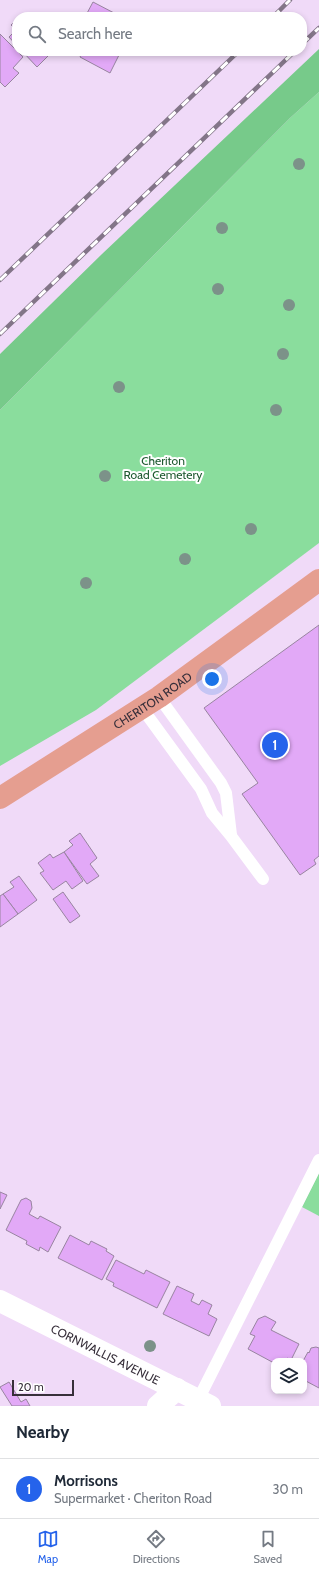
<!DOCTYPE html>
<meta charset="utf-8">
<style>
:root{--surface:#fff;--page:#f6f6f7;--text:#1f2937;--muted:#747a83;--line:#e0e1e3;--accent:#2563eb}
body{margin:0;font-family:Cabin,sans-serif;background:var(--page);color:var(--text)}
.controls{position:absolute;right:12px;bottom:12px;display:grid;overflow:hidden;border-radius:8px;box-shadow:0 2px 6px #0003}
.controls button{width:36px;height:36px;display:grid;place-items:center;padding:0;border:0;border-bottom:1px solid var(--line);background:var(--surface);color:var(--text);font:20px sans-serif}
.scale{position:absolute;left:12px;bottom:10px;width:62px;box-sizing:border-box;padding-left:4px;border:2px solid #372f3a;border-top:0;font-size:11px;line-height:14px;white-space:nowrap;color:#372f3a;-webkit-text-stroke:3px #fff;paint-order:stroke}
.you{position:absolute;left:212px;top:679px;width:14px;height:14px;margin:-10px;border:3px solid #fff;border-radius:50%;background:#1a73e8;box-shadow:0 0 0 6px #1a73e833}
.badge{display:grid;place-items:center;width:26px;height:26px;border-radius:50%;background:var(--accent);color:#fff;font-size:13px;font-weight:700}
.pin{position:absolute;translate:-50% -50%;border:2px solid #fff;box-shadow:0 1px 4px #0006}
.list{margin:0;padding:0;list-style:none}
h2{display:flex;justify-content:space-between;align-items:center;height:52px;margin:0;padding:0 16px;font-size:17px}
h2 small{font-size:13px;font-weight:400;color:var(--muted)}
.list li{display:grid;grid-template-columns:26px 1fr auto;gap:12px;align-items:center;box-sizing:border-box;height:60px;padding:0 16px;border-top:1px solid var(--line)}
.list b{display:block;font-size:15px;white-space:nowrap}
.list p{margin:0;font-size:13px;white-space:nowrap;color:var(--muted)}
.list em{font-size:13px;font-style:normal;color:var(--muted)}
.icon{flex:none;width:22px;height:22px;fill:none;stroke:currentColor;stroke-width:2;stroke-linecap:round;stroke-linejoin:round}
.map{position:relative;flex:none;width:319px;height:1406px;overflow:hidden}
.search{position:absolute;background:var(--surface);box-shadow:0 2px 6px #0003;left:12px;right:12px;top:12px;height:44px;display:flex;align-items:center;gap:10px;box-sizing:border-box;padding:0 14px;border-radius:16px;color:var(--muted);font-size:15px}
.sheet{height:112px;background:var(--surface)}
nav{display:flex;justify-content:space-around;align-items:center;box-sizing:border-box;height:56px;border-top:1px solid var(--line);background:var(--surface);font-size:11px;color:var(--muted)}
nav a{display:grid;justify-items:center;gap:2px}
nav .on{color:var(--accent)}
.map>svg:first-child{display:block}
.green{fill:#8add9d}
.forest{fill:#77ca8a}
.building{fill:#e2a9f7;stroke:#9884a0}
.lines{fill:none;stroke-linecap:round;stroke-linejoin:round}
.service{stroke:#fff;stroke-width:12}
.minor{stroke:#fff;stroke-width:22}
.tertiary{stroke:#fff;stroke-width:22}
.primary{stroke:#e59e90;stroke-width:22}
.rail-casing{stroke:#837588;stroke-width:4.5}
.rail{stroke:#fff;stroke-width:3;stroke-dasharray:9;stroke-linecap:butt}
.tree{fill:#7c9289}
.labels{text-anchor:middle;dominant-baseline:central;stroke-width:4;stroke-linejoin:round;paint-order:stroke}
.park-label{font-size:12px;fill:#1d582f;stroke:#fff}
.street-label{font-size:12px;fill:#372f3a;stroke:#fff}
</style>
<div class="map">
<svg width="319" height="1406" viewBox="0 0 319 1406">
<rect width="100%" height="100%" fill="#f0daf8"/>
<g class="green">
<polygon points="319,92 319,543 96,710 0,766 0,410 290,118"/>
<polygon points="319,1173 319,1216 302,1207"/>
</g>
<polygon class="forest" points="319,49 319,92 290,118 0,410 0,354 102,254"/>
<g class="building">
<polygon points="93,2 116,14 114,17 85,17"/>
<polygon points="17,19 17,46 9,37 16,30 11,25"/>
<polygon points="0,34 23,57 13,68 19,73 5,87 0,82"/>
<polygon points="22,51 53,51 37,67"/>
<polygon points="83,51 121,51 110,73 80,57"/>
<polygon points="319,625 319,856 314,860 316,864 300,875 242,794 258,783 204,708"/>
<polygon points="80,833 97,858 90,864 99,876 87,884 64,852 73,845 69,841"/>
<polygon points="64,852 83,881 72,889 66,881 53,890 40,873 44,871 38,863 50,854 53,858"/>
<polygon points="19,876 37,900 18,914 3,894 14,887 10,882"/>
<polygon points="63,892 80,916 70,923 53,899"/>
<polygon points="3,894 18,914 0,927 0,896"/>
<polygon points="0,1192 7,1195 0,1209"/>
<polygon points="26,1198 31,1201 32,1208 29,1214 38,1219 40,1216 61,1227 48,1252 40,1247 39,1251 26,1244 27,1241 6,1230 21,1200"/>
<polygon points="70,1235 89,1245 91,1241 107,1249 106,1251 114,1256 102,1280 58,1258"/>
<polygon points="116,1260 144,1274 146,1270 170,1282 157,1308 113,1286 114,1283 106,1279"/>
<polygon points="177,1286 194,1294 191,1301 199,1305 202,1300 212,1305 208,1314 217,1319 209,1336 163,1314"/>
<polygon points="265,1316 276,1322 271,1330 299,1344 291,1360 287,1358 285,1361 274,1361 274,1363 248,1349 255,1336 250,1334 258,1319"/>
<polygon points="316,1347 319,1348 319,1388 304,1380 303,1361 308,1352 309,1353 311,1348"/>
<polygon points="9,1382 21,1402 26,1399 30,1406 12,1406 0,1387"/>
</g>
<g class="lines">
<g class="service">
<polyline points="159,697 221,783 226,793 231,835"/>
<polyline points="142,708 201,789 212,813 231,836 263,879"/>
<polyline points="198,1400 319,1160"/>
</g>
<polyline class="minor" points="158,1406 177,1389"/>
<path class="tertiary" id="s1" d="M0,1301L210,1406"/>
<path class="primary" id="s2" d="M0,798L159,697L319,580"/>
<defs>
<g id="rail">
<polyline points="273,17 290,0"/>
<polyline points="302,44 319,28"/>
<polyline points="0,280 239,51"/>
<polyline points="0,334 295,51"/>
</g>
</defs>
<use href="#rail" class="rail-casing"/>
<use href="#rail" class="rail"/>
</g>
<g class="tree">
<circle cx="299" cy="164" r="6"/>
<circle cx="222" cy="228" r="6"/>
<circle cx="218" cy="289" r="6"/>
<circle cx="289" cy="305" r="6"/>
<circle cx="283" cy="354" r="6"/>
<circle cx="119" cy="387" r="6"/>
<circle cx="276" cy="410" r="6"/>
<circle cx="105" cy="476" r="6"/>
<circle cx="251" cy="529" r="6"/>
<circle cx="185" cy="559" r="6"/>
<circle cx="86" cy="583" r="6"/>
<circle cx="150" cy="1346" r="6"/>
</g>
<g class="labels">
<g class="park-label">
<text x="163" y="460">Cheriton<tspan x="163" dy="14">Road Cemetery</tspan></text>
</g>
<g class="street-label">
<text stroke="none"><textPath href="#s2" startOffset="181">CHERITON ROAD</textPath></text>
<text stroke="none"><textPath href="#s1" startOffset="118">CORNWALLIS AVENUE</textPath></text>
</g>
</g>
</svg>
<div class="controls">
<button><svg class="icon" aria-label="layers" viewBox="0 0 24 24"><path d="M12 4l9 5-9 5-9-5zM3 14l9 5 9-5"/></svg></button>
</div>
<div class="scale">20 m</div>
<div class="you"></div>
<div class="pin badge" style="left:275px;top:745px">1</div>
<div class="search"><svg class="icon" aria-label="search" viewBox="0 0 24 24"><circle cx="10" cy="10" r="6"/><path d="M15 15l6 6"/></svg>Search here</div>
</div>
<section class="sheet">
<h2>Nearby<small></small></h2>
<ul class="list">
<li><span class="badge">1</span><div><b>Morrisons</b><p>Supermarket · Cheriton Road</p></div><em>30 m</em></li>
</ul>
</section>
<nav>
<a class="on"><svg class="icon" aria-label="map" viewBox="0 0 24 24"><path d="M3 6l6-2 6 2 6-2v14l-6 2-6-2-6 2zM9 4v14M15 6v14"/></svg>Map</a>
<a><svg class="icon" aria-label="directions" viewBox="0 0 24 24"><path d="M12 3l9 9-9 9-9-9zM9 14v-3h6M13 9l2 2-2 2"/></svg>Directions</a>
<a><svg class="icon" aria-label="saved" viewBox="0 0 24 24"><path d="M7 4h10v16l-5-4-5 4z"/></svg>Saved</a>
</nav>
